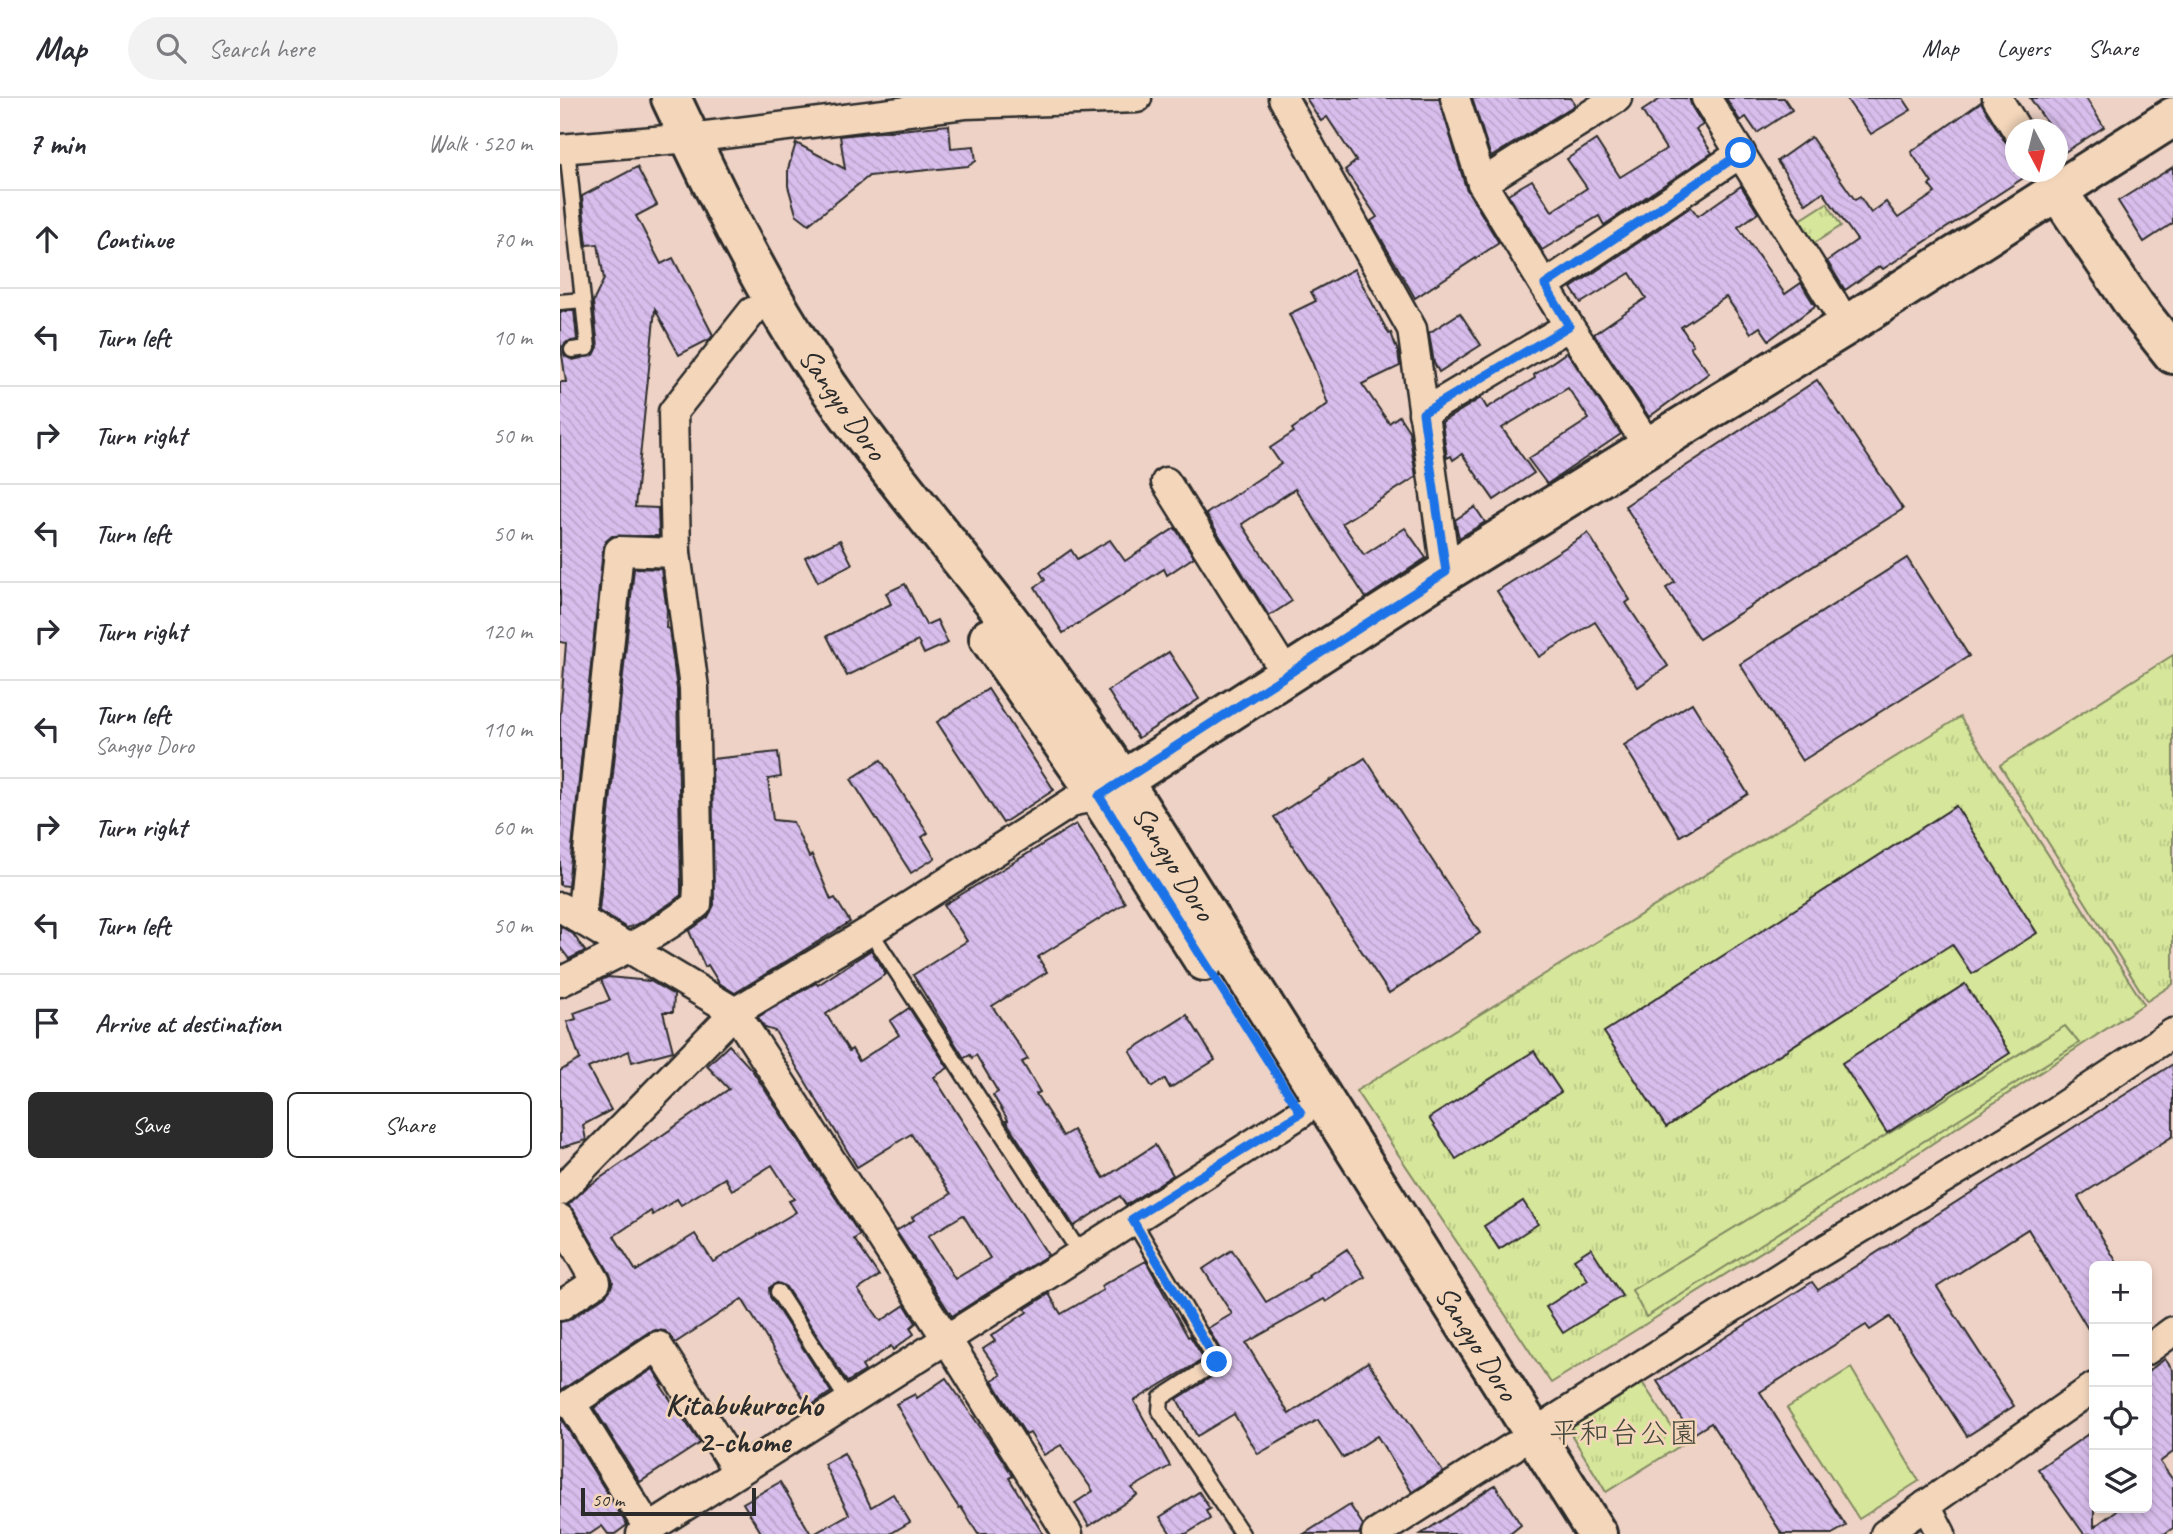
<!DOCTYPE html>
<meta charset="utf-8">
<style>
:root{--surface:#fff;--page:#f2f2f3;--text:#2b2b33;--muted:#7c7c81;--line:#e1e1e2;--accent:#2b2b2b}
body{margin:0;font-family:Caveat,"Klee One",sans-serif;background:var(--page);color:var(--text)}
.controls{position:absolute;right:21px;bottom:21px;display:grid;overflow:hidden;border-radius:10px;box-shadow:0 4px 10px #0003}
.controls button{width:63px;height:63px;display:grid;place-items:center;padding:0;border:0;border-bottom:2px solid var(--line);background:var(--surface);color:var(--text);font:35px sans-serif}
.compass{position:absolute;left:1445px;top:21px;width:63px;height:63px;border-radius:50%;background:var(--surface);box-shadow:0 4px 10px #0003;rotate:173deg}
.scale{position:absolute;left:21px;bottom:18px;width:175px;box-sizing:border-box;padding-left:7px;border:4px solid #2b2b2b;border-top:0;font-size:19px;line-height:24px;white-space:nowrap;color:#2b2b2b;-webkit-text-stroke:5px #f4d7bb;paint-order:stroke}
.stop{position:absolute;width:21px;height:21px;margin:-16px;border:5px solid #1a73e8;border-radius:50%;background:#fff}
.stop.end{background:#1a73e8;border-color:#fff;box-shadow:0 2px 7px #0008}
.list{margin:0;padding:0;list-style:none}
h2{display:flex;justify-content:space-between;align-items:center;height:91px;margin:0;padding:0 28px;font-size:30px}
h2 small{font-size:23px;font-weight:400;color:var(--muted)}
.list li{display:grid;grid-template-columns:46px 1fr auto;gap:21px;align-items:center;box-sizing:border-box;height:98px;padding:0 28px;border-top:2px solid var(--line)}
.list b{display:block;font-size:26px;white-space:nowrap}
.list p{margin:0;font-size:23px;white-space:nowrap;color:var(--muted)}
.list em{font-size:23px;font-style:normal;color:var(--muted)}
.actions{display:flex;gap:14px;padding:21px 28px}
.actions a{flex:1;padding:16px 0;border:2px solid var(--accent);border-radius:10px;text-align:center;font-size:24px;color:var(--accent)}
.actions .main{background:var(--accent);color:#fff}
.icon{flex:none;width:38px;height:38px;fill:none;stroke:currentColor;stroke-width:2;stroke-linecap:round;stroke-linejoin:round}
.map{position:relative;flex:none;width:1613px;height:1436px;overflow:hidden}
header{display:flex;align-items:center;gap:42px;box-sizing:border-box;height:98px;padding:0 35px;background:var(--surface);border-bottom:2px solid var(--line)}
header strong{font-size:33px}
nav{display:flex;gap:38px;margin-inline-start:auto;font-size:24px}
.search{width:490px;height:63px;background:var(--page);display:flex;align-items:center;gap:18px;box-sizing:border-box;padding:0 24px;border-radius:38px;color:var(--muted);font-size:26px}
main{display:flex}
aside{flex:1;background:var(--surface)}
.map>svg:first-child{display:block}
.grass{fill:url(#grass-tufts);stroke:#808862;stroke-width:2}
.garden{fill:#d6e69a;stroke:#808862;stroke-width:2}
.building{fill:url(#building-back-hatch);stroke:#2b2b2b;stroke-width:2;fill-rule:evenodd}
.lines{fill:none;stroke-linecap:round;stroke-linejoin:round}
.lane-casing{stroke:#2b2b2b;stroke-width:19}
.street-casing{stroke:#2b2b2b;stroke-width:33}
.secondary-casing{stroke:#2b2b2b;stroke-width:44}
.primary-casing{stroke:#2b2b2b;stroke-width:44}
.lane{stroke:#f4d7bb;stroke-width:14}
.street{stroke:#f4d7bb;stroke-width:28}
.secondary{stroke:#f4d7bb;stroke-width:38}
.primary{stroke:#f4d7bb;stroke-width:38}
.route{stroke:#1a73e8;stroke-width:9}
.labels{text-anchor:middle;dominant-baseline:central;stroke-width:5;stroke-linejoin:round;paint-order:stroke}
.street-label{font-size:30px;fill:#2b2b2b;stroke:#f4d7bb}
.park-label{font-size:30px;fill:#45473c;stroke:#f4d7bb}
.neighbourhood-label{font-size:32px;font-weight:bold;fill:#2b2b2b;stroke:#f4d7bb}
</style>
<header>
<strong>Map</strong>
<div class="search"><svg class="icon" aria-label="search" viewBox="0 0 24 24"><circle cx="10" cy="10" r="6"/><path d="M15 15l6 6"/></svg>Search here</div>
<nav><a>Map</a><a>Layers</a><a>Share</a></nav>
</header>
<main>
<aside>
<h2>7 min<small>Walk · 520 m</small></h2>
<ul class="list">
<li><svg class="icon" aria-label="ahead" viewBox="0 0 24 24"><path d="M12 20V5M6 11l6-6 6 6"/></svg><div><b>Continue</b></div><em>70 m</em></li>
<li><svg class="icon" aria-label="left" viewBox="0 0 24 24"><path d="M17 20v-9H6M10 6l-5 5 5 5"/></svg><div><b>Turn left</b></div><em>10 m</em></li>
<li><svg class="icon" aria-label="right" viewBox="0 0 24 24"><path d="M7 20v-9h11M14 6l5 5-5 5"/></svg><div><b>Turn right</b></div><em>50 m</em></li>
<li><svg class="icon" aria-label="left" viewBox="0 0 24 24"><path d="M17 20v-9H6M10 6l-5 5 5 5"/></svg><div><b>Turn left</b></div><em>50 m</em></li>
<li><svg class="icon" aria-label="right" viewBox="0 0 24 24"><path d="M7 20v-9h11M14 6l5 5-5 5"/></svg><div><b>Turn right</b></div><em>120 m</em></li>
<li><svg class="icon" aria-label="left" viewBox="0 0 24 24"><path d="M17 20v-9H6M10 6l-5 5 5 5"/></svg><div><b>Turn left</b><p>Sangyo Doro</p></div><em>110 m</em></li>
<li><svg class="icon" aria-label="right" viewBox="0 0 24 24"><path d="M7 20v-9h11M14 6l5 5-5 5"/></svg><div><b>Turn right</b></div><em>60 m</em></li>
<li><svg class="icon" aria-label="left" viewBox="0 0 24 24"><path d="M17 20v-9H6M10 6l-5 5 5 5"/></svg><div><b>Turn left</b></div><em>50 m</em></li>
<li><svg class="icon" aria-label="arrive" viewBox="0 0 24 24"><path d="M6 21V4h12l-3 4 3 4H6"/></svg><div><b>Arrive at destination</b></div></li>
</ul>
<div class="actions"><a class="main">Save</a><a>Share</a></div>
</aside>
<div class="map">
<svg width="1613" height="1436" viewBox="0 0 1613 1436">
<defs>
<pattern id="grass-tufts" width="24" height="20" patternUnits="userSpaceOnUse" patternTransform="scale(1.75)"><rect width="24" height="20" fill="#d6e69a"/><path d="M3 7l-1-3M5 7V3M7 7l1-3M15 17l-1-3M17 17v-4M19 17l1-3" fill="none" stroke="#b8c585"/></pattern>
<pattern id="building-back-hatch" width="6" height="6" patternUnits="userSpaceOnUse" patternTransform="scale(1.75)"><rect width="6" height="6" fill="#d8beec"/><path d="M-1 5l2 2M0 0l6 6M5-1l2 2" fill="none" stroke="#baa3cb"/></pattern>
</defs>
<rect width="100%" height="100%" fill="#eed2c5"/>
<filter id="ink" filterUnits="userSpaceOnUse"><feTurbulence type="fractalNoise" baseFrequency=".0143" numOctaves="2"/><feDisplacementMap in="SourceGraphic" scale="14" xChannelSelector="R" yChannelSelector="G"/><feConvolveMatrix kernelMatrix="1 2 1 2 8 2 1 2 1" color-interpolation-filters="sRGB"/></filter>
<g filter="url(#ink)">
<g class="grass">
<polygon points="1267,105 1281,128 1248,149 1234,126"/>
<polygon points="1613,557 1613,886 1587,903 1440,667"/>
<polygon points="1400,619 1584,906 1323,1078 991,1285 796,993"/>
<polygon points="1078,1278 1123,1346 1046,1394 1011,1336 1016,1319"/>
</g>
<g class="garden">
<polygon points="1505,928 1519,945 1086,1219 1072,1192"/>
<polygon points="1291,1270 1359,1383 1299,1421 1227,1310"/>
</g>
<g class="building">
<polygon points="746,0 879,0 906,90 939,145 855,200 811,123 817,119 785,72 796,63 767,19 761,23"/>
<polygon points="912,0 1011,0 1015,7 931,59"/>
<polygon points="1102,0 1129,0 1132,9 1143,27 1136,31 1152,55 1044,127 1039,118 982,152 948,96 972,82 992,113 1027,90 1007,61 1036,42 1060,79 1106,51 1082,13"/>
<polygon points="1166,0 1224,0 1232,12 1197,35 1186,19 1180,23"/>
<polygon points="1286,0 1343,0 1351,12 1311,36"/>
<polygon points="1470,0 1526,0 1544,29 1497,59 1497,32 1492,32"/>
<polygon points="1421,4 1443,41 1453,52 1455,59 1455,74 1466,74 1468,77 1323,171 1320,168 1285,192 1267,163 1297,142 1263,94 1246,106 1217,63 1251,39 1295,102 1300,99 1311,115 1326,104 1338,120 1375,95 1369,87 1372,85 1351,54"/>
<polygon points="389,27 391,50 414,48 416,63 408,68 309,78 249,126 236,116 228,88 228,71 236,45 285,71 280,38"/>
<polygon points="77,69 97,107 76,118 101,166 113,160 153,237 150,241 119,257 95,211 75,409 98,410 99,438 52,438 46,443 43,451 8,788 0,787 0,620 6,545 0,544 0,284 6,284 0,243 0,214 14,212 17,242 7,244 3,248 5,258 13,262 34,257 38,249 33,204 44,181 38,146 27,147 22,98"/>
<polygon points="1613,69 1613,125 1584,144 1558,103"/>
<polygon points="1181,88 1198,115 1178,129 1225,196 1241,185 1255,208 1209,242 1200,229 1191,235 1166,199 1121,229 1133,247 1130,249 1149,275 1089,319 1034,236 1086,200 1070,175 1021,205 1011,190 1131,109 1138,118"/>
<polygon points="794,171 829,236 831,235 838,254 840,268 802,286 829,325 839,318 849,333 856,379 782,425 804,457 845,430 866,460 806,500 735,391 682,426 732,503 709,518 646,416 721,366 710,350 734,334 732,331 768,306 752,264 729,216 756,203 751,194"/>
<polygon points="900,215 921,247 879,274 874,265 869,235"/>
<polygon points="1007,254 1061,336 987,386 968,361 1029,321 1008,290 942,330 974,375 934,402 902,356 893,362 891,358 887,360 882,324 921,300 927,310 975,280 974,277"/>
<polygon points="1257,282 1343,411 1139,541 1106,490 1115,484 1065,408"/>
<polygon points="915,409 925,424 899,440 895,422"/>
<polygon points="615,430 634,459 607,477 604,471 503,535 475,489 485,482 480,474 511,452 517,461 550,442 565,463"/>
<polygon points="1028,435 1070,502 1066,505 1108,568 1078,589 1035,524 979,559 937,493"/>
<polygon points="280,442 292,466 258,484 245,459"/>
<polygon points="1347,460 1409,558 1242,663 1180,566"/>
<polygon points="74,470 101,471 107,513 106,530 109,531 117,591 121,789 121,797 112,804 80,825 67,830 39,813"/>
<polygon points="345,486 366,527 377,522 388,545 364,556 358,543 287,578 267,538 331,506 326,495"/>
<polygon points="609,554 639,601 578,640 548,593"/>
<polygon points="428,591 494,692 443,725 377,624"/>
<polygon points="1132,605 1188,696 1120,738 1064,647"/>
<polygon points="218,654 221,679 208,681 213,722 233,724 249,759 252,757 271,802 275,800 290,824 175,895 159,885 148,867 145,869 129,833 148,819 154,807 152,661"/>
<polygon points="805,660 920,835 829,895 714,719"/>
<polygon points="321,662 368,735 362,739 375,760 351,775 291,681"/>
<polygon points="1396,708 1477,835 1412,876 1392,846 1106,1029 1044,934"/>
<polygon points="516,726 565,805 478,859 487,874 432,908 468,961 462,964 480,994 476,996 503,1038 513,1032 544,1080 595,1047 613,1077 566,1107 560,1098 514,1128 446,1023 448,1022 433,997 438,994 416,957 412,960 410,957 404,960 353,877 407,843 384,807"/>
<polygon points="0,828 13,836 25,853 9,861 0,849"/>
<path d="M311,852L326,876L266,916L289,953L292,951L299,963L339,937L330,923L349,910L388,970L374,979L488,1157L392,1218L336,1133L354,1122L352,1119L391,1096L351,1036L297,1069L215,933L205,930L198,919L256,885L258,887ZM403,1117L430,1160L395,1181L368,1138Z"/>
<polygon points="48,879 90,883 114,897 113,914 103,914 113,953 72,964 69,953 28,970 51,1012 23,1027 26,1042 0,1050 0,973 20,961 7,924 16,921 14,915 50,902 41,882"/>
<polygon points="1405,886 1450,955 1327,1035 1282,965"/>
<polygon points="627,917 655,962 610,990 605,981 592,989 570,953"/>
<path d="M169,947L192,972L300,1137L294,1141L319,1178L298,1192L321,1223L345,1207L356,1225L350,1230L354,1236L333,1252L331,1248L302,1268L305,1273L287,1284L226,1189L217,1185L209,1190L210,1199L271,1294L249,1309L182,1201L115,1245L105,1233L96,1232L89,1234L0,1293V1224L9,1222L45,1198L50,1192L53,1184L50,1176L14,1113L8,1107L26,1090L169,991L147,968ZM212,1067L234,1101L229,1103L236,1114L153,1164L135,1136L76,1173L54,1138L91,1113L93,1117L117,1101L121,1107L165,1080L172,1092Z"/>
<polygon points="974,953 1001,994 896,1061 869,1020"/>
<polygon points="1613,966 1613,1038 1518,1099 1559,1168 1534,1168 1534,1241 1468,1131 1377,1189 1454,1308 1407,1338 1330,1219 1310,1232 1306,1227 1200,1294 1286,1428 1272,1436 1222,1436 1151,1325 1132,1337 1097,1283 1252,1184 1258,1192"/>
<polygon points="963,1103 978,1126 939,1151 924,1128"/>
<polygon points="1031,1150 1062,1198 1003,1235 986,1209 1028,1182 1014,1161"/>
<polygon points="787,1151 805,1179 766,1204 764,1201 686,1245 729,1316 808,1264 883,1374 852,1394 817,1338 783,1360 758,1322 698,1356 674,1316 637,1338 617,1301 662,1272 667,1264 648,1230 672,1216 643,1171 672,1152 706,1204 749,1179 748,1177"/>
<polygon points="586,1163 628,1239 630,1238 644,1261 574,1303 610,1368 572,1390 577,1397 529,1428 515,1405 533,1393 501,1347 484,1357 470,1335 466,1337 432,1282 441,1277 423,1251 435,1243 431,1238 467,1214 465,1211 489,1196 501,1216 543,1192 541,1188"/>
<polygon points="1605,1261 1613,1272 1613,1354 1600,1364 1613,1382 1613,1430 1604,1436 1524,1436 1478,1371 1534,1332 1534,1429 1560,1410 1587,1410 1587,1274"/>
<polygon points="93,1271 103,1287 101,1288 140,1345 80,1384 34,1310"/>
<polygon points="386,1280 432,1346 453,1378 449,1380 483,1436 418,1436 401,1409 399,1410 376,1375 336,1306 355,1296 357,1300"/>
<polygon points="0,1319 67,1427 55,1436 48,1436 42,1428 30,1436 0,1436"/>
<polygon points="284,1355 311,1409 333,1396 350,1424 330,1436 254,1436 289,1416 264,1366"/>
<polygon points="220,1384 251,1436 202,1436 183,1405"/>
<polygon points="935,1387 961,1427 950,1436 861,1436"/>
<polygon points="639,1394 650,1411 646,1413 650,1421 626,1436 611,1436 600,1419"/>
<polygon points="790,1407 803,1427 799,1436 744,1436"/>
</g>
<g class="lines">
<defs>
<g id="lane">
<polyline points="7,50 28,250 12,252"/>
<polyline points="0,204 23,202"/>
<polyline points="310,833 520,1155"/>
<polyline points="572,1121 657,1264 601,1300 600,1313 682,1436"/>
<polyline points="218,1194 288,1303"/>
</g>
<g id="street">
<polyline points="723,0 852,231 886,474"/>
<polyline points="895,0 922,85 1009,228 1089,349"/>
<polyline points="1146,0 1287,227"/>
<polyline points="1437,0 1457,32"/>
<polyline points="0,51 130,40 405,6 577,0"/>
<polyline points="922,85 1057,0"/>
<polyline points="985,187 1181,55"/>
<polyline points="863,315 1009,228"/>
<polyline points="606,384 727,577"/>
<polyline points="0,809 175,914 386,1240 508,1436"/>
<polyline points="21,822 59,453 116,455"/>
<path d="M0,884C46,861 97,839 137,806L138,789L134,590L116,455L113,314L192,214"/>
<polyline points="0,1093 175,914 310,833 514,703 539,698"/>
<polyline points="0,1121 36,1184 0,1208"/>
<polyline points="1587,1252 1613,1233"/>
<polyline points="974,1335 1241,1166 1491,1016 1613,935"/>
<polyline points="1366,1407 1381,1436"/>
<polyline points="89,1431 11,1305 98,1248 178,1374"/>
<polyline points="81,1436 741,1015"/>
<polyline points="816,1436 953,1349"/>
<polyline points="1325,1436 1534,1289"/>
</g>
<g id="secondary">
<polyline points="1498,94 1575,208 1613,256"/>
<polyline points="539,698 886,474 1287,227 1613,19"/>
</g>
<g id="primary">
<path d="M111,0C154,91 198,183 253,266C312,355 381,435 446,519C487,572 525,627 563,683L1037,1436"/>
<polyline points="429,540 539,698 644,863"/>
</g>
</defs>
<use href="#lane" class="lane-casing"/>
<use href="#street" class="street-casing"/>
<use href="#secondary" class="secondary-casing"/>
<use href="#primary" class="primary-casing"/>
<use href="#lane" class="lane"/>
<use href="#street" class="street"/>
<use href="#secondary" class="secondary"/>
<use href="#primary" class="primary"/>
</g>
</g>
<g class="lines" filter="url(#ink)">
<polyline class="route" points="657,1264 572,1121 741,1015 539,698 886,474 863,315 1009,228 985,187 1181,55"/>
</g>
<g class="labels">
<g class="street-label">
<text transform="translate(283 306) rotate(55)">Sangyo Doro</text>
<text transform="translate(614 765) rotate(58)">Sangyo Doro</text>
<text transform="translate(917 1245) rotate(58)">Sangyo Doro</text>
</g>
<g class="park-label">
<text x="1064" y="1335">平和台公園</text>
</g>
<g class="neighbourhood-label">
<text x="184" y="1306">Kitabukurocho<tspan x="184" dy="37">2-chome</tspan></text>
</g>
</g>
</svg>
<div class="controls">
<button>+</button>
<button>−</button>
<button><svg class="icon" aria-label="locate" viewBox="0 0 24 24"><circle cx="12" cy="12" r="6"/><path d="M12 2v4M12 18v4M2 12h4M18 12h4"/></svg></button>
<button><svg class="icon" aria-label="layers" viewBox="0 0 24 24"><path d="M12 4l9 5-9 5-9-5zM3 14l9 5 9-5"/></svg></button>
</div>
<svg class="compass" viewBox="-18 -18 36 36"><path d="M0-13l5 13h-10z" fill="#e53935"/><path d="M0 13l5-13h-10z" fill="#7c7c81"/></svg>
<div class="scale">50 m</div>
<div class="stop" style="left:1181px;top:55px"></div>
<div class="stop end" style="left:657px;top:1264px"></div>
</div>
</main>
